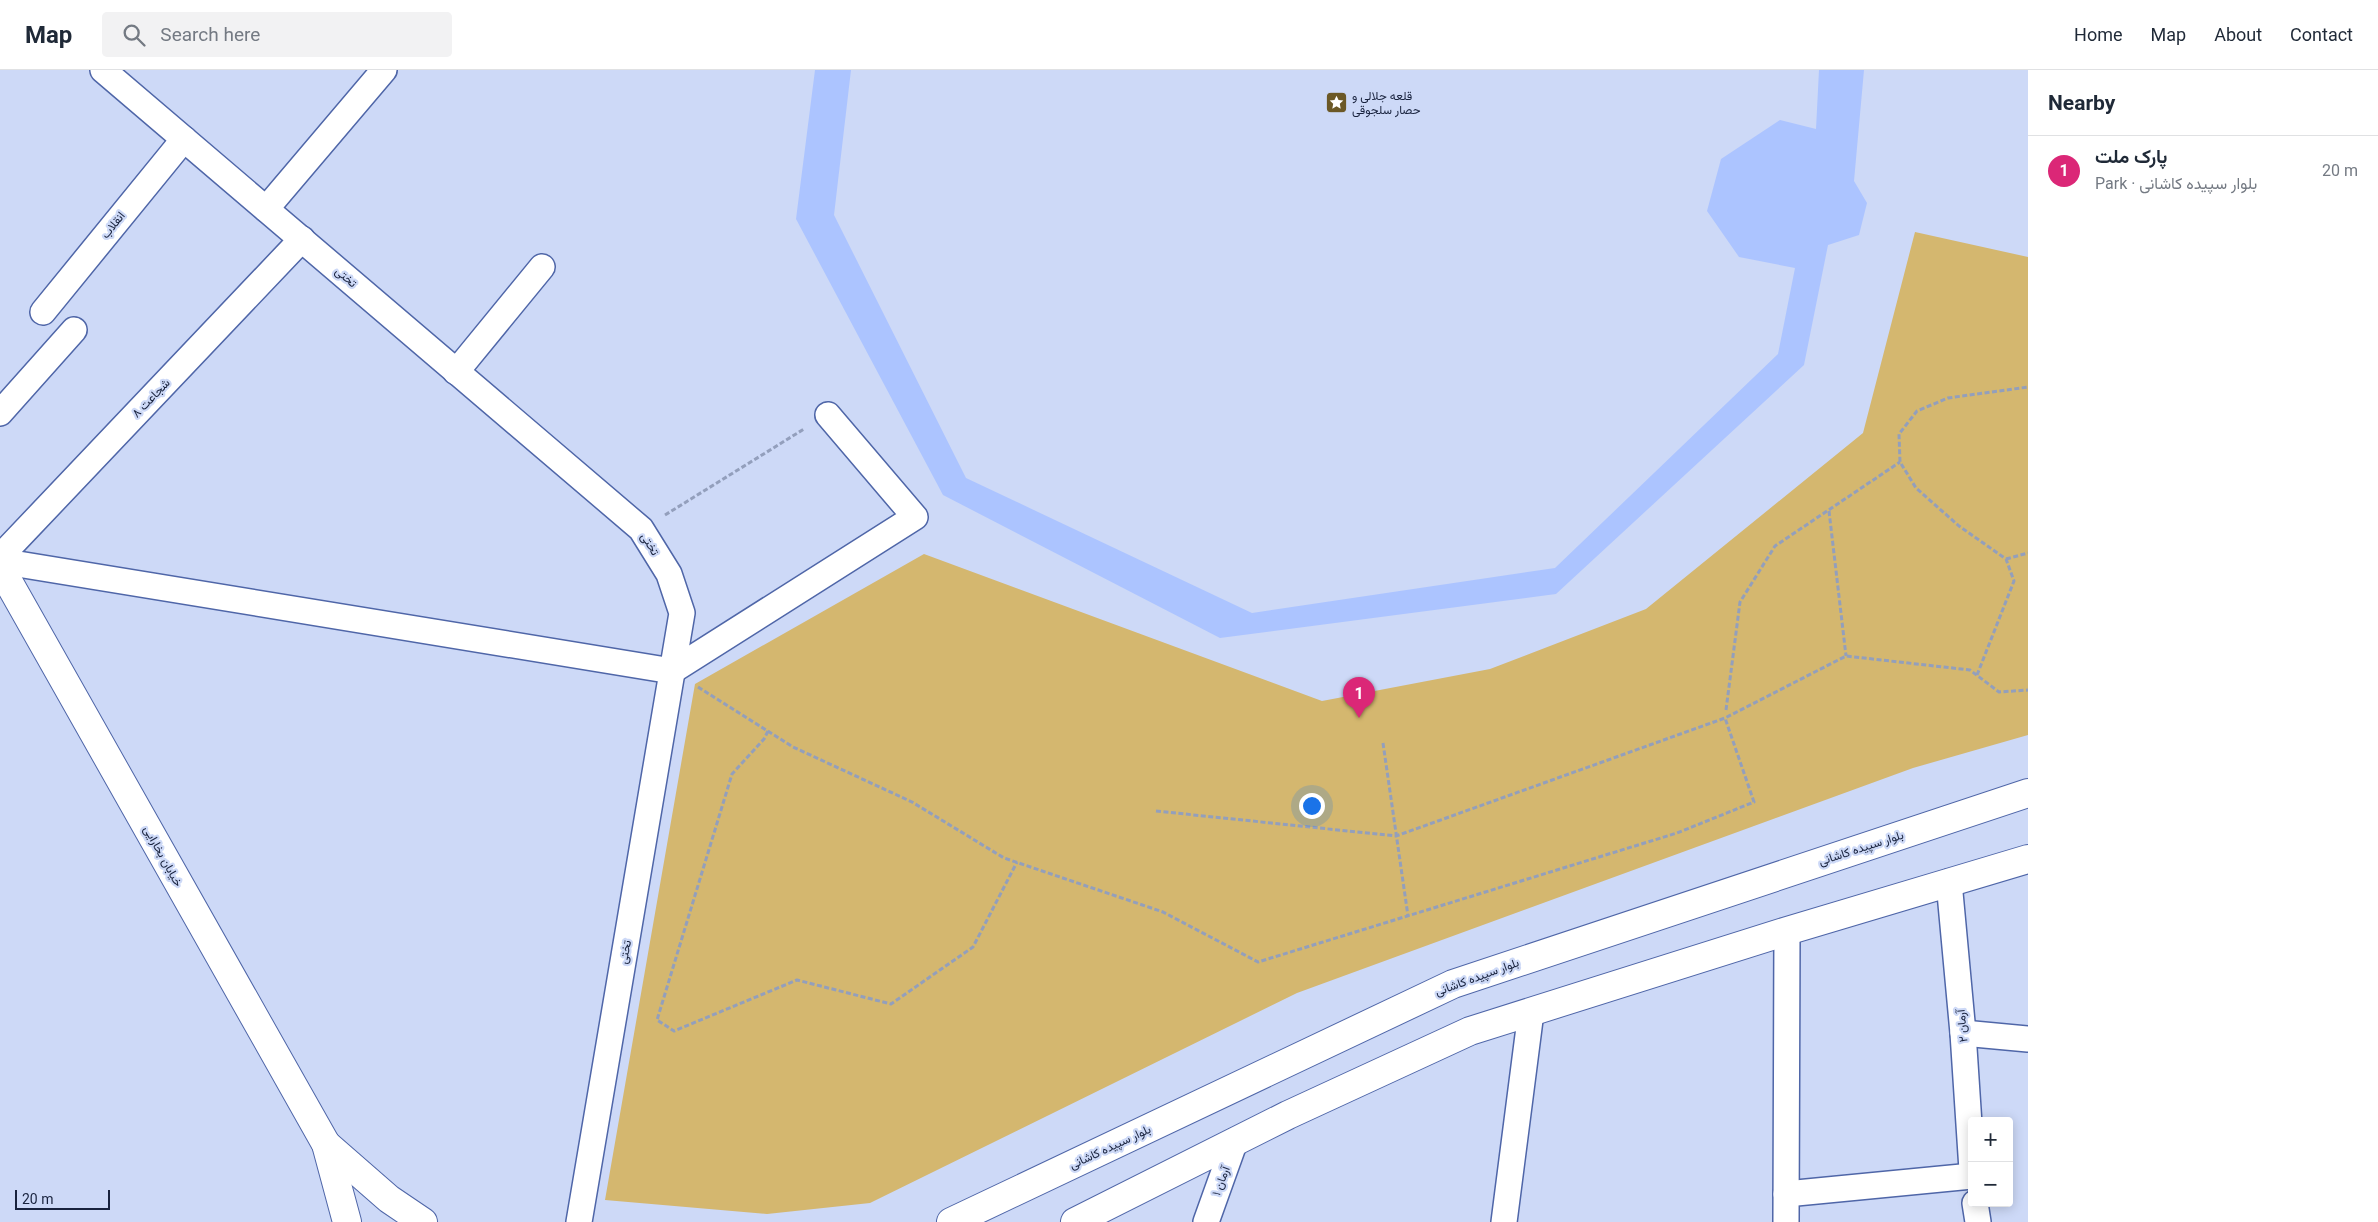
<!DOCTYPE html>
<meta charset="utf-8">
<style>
:root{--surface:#fff;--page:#f2f2f3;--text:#1f2937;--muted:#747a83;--line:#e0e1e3;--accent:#db2777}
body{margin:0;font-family:Roboto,Vazirmatn,sans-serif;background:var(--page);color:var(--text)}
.controls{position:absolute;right:15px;bottom:15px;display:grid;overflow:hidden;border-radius:5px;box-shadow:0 2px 12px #0003}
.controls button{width:45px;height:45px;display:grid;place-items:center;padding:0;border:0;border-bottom:1px solid var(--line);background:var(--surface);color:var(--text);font:25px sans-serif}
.scale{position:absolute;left:15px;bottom:12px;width:95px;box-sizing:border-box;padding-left:5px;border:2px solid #18223d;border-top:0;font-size:14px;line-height:18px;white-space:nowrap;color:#18223d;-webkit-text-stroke:4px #cdd9f7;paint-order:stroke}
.you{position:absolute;left:1311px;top:735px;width:18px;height:18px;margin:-12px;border:4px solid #fff;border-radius:50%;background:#1a73e8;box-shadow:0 0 0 8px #1a73e833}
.badge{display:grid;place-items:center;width:32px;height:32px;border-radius:50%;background:var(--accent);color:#fff;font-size:16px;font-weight:700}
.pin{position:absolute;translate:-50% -41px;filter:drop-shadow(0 1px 2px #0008)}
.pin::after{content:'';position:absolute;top:26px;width:18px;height:15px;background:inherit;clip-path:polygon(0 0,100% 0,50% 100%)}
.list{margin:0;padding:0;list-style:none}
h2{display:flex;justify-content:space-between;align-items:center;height:65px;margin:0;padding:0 20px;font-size:21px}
h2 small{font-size:16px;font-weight:400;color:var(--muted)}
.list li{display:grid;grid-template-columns:32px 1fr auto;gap:15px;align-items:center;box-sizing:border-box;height:70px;padding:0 20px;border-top:1px solid var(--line)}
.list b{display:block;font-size:19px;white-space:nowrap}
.list p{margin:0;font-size:16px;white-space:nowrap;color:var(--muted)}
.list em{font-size:16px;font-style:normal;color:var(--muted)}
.icon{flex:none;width:28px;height:28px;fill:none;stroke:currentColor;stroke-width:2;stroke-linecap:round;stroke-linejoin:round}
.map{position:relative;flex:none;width:2028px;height:1152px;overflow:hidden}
header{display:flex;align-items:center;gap:30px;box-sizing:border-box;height:70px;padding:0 25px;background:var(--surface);border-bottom:1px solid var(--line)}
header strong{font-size:24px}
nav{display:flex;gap:28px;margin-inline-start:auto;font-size:18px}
.search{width:350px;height:45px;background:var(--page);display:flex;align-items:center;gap:12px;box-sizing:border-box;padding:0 18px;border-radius:5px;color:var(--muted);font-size:19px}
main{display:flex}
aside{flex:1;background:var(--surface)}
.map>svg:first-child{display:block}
.green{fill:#d4b76f}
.building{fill:#acc4ff}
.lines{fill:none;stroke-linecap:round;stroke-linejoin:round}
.minor-casing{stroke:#4f66a8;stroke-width:28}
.secondary-casing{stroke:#4f66a8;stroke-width:30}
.path{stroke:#939fbc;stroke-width:3;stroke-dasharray:5 2.5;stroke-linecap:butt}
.minor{stroke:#fff;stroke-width:25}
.secondary{stroke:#fff;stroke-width:28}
.labels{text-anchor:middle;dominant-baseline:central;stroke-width:4.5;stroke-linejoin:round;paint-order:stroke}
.poi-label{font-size:12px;fill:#18223d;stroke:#cdd9f7;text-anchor:start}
.street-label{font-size:12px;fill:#18223d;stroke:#cdd9f7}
</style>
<header>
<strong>Map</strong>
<div class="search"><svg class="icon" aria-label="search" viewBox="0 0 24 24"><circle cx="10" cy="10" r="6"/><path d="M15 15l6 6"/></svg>Search here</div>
<nav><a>Home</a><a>Map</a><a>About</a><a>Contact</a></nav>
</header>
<main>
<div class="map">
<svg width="2028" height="1152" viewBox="0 0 2028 1152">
<rect width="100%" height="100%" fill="#cdd9f7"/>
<polygon class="green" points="1915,162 2028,187 2028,665 1913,698 1297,923 870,1133 767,1144 605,1130 695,614 924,484 1322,631 1490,599 1646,539 1863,363"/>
<polygon class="building" points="815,0 851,0 834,145 966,408 1252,543 1555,498 1778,284 1795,198 1739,187 1707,141 1721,89 1780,50 1816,59 1819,0 1864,0 1854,111 1867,133 1859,165 1828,175 1804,295 1556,524 1220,568 943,425 796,149"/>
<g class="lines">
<defs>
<g id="minor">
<polyline points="103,0 641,459 669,504 682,543 579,1152"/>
<polyline points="266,139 384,0"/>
<polyline points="43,242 184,69"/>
<polyline points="456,302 542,197"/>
<polyline points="0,343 74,260"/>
<polyline points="0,487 302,169"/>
<polyline points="0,491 672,601 915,447 828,345"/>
<polyline points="1949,812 1963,963 1972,1100"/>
<polyline points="1963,963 2028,969"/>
<polyline points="1786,1124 1972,1106"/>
<polyline points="1975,1133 1978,1152"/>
<polyline points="1206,1152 1235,1071"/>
<polyline points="1504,1152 1531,942"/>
<polyline points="1786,1152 1787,861"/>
</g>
<g id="secondary">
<polyline points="0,497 326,1074 347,1152"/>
<polyline points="326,1074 389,1129 423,1152"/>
<polyline points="951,1152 1453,914 2028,723"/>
<polyline points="1075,1152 1288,1045 1470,961 1787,861 2028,789"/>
</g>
</defs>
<use href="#minor" class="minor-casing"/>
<use href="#secondary" class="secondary-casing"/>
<g class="path">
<polyline points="1829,441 1846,586"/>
<polyline points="665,445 804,359"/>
<polyline points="2006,489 2028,483"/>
<polyline points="1977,605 2014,511 2006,489 1959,456 1916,418 1900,392 1899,364 1917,341 1948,328 2028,317"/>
<polyline points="698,617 793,677 912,732 1004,788 1163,842 1258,892 1677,763 1754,732 1725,648"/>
<polyline points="1726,640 1740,532 1775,476 1900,392"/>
<polyline points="768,661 764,669 732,704 657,950 674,961 797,910 891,934 973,877 1017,792"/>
<polyline points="1383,673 1408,846"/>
<polyline points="1156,741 1396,766 1725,648 1846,586 1970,600 1999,622 2028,620"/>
</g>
<use href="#minor" class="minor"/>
<use href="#secondary" class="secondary"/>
</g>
<defs>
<symbol id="sight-square" viewBox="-11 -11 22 22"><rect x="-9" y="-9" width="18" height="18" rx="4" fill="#6b5826" stroke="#cdd9f7"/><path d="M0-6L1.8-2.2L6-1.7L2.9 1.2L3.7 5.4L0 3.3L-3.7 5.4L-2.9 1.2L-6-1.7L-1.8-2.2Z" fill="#fff"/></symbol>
</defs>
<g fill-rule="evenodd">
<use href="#sight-square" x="1324" y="20" width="25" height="25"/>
</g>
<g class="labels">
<g class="poi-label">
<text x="1352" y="26">قلعه جلالی و<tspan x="1352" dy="14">حصار سلجوقی</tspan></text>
</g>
<g class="street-label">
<text transform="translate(113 155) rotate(-51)">انقلاب</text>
<text transform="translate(346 207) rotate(41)">تختی</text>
<text transform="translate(151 328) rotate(-46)">شجاعت ۸</text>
<text transform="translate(650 474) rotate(58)">تختی</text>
<text transform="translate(1861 778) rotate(-18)">بلوار سپیده کاشانی</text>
<text transform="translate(163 786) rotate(61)">خیابان بخارایی</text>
<text transform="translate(625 882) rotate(-80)">تختی</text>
<text transform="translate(1477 907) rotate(-20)">بلوار سپیده کاشانی</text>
<text transform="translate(1962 956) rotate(-95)">آرمان ۲</text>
<text transform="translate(1110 1077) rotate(-25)">بلوار سپیده کاشانی</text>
<text transform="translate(1221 1111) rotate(-70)">آرمان ۱</text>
</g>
</g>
</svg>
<div class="controls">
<button>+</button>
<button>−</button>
</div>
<div class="scale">20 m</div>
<div class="you"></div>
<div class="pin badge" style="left:1359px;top:648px">1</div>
</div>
<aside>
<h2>Nearby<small></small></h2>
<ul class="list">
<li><span class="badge">1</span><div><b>پارک ملت</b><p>Park · بلوار سپیده کاشانی</p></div><em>20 m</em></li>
</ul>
</aside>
</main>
